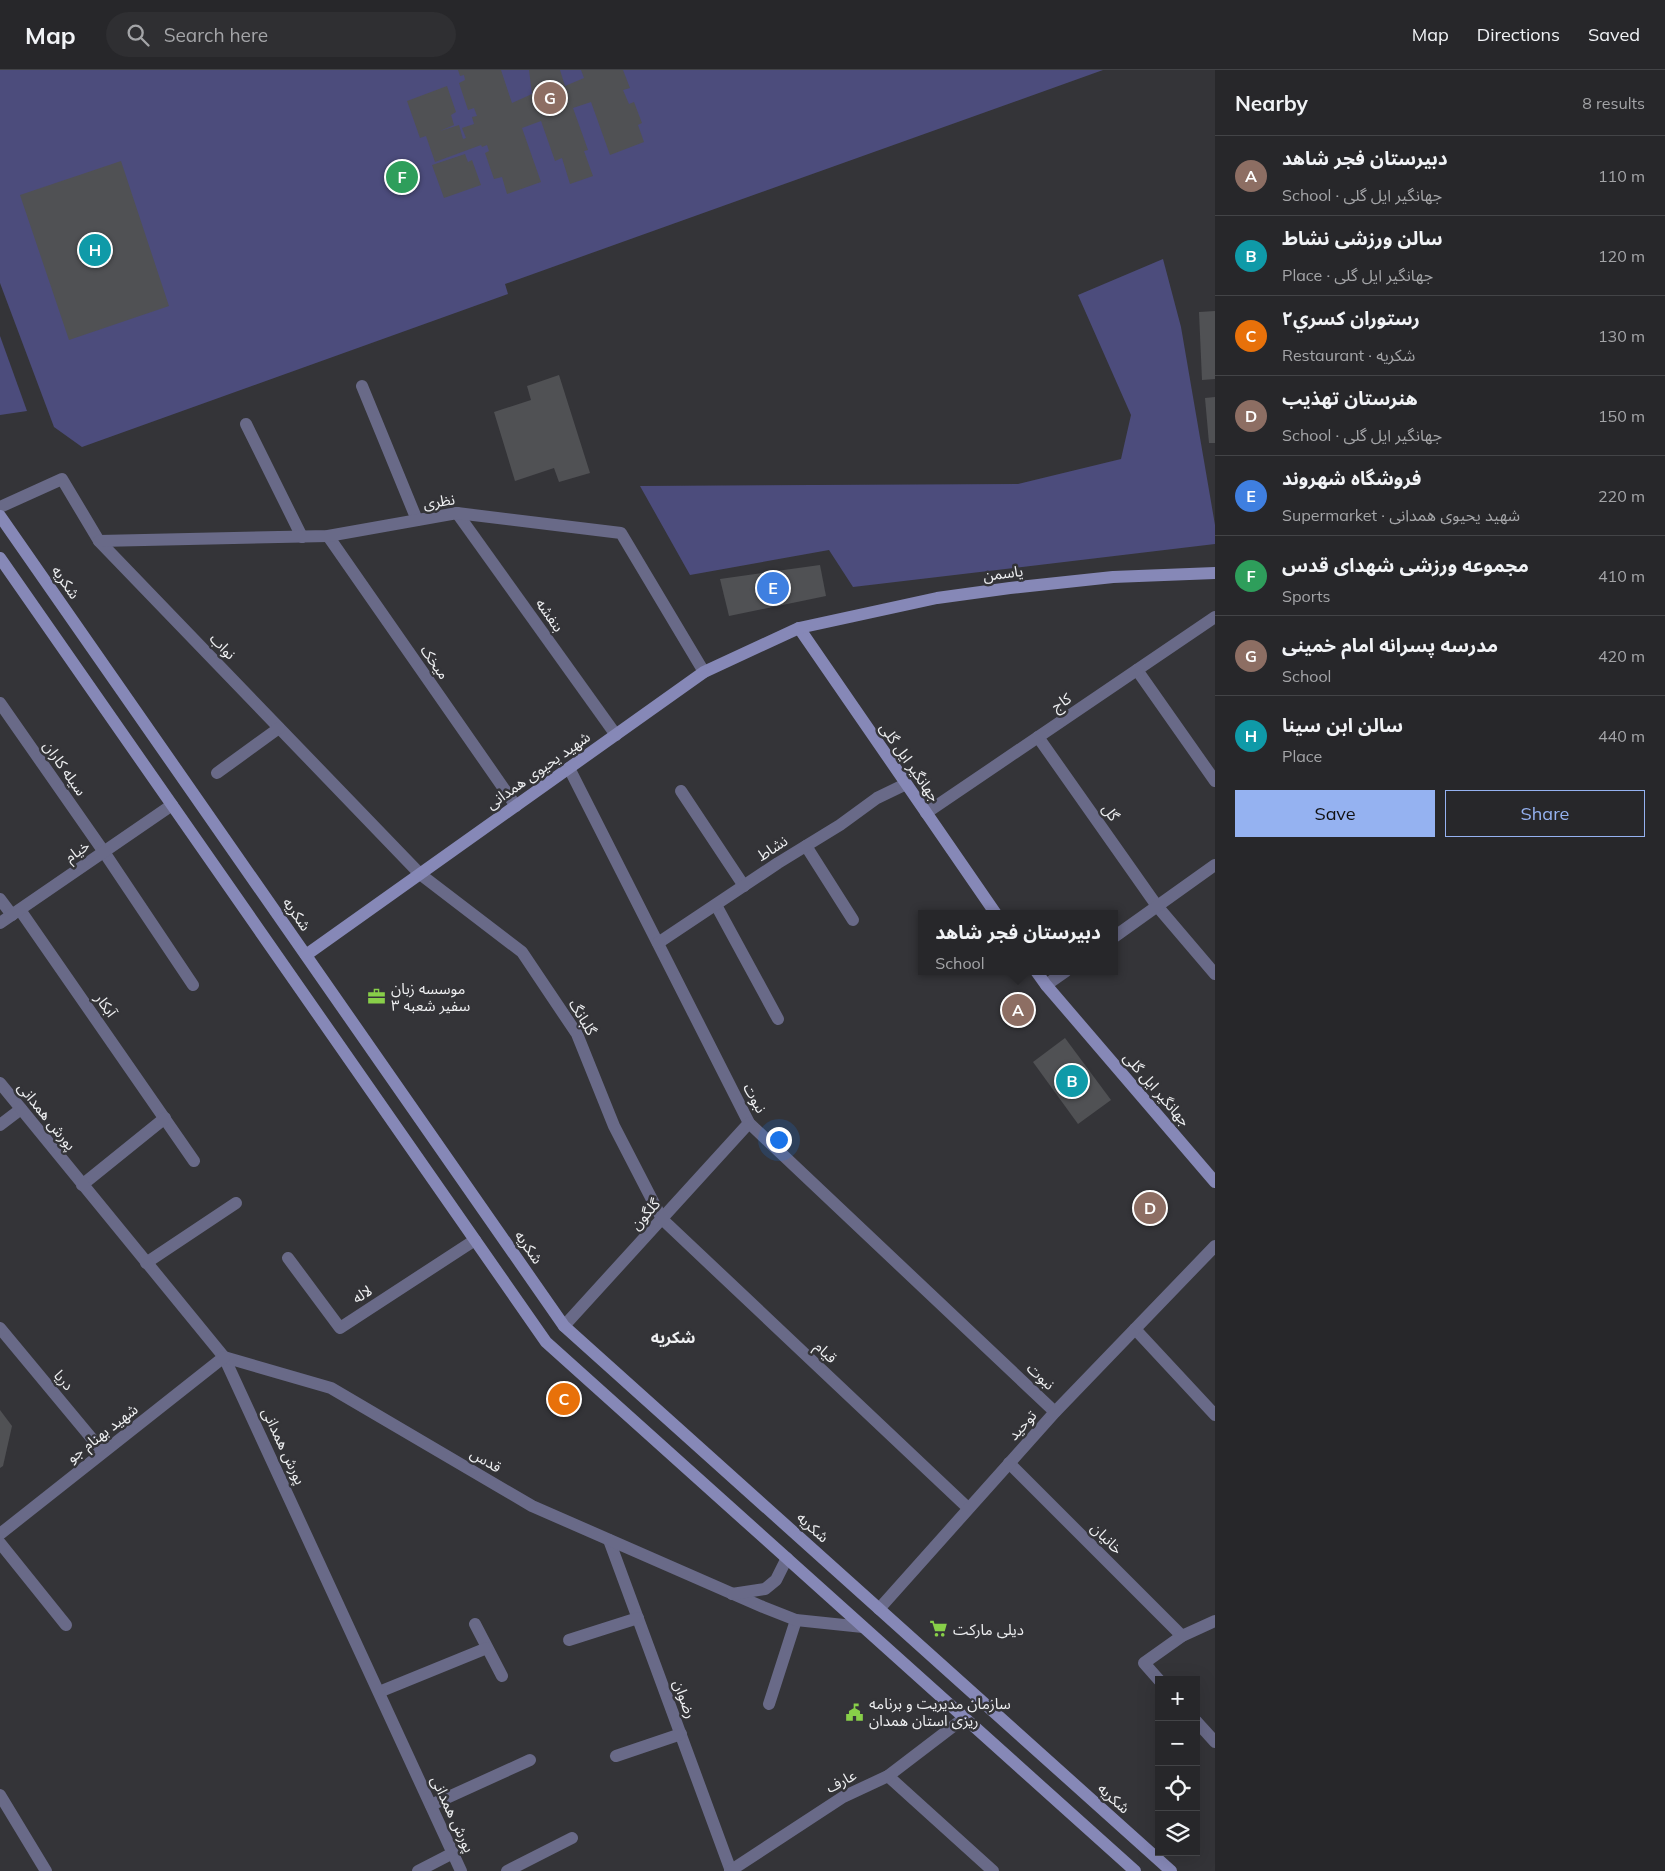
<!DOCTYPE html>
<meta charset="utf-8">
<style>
:root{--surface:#27272a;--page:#2f2f32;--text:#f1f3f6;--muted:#a4a5a8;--line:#434447;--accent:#95b2f1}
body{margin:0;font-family:Mulish,"Noto Sans Arabic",sans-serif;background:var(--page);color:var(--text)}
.controls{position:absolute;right:15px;bottom:15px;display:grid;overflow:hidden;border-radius:0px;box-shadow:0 5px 20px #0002}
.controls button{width:45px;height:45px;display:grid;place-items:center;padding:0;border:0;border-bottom:1px solid var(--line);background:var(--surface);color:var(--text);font:25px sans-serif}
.you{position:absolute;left:778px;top:1069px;width:18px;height:18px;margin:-12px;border:4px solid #fff;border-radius:50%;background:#1a73e8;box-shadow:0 0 0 8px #1a73e833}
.badge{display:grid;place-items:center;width:32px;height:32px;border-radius:50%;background:var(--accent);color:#fff;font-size:16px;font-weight:700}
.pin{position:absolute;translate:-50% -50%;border:2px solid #fff;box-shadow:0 1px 5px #0006}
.popup{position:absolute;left:918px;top:840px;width:200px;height:65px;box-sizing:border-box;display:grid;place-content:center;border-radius:0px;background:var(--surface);filter:drop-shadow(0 1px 4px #0005);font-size:16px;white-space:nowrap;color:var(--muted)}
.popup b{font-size:19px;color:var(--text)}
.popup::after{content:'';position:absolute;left:50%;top:100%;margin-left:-10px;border:10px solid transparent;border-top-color:var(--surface)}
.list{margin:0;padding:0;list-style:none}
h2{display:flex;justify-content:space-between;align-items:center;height:65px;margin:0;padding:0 20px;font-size:21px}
h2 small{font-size:16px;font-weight:400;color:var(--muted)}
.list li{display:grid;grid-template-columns:32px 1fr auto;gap:15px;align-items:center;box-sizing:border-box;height:80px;padding:0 20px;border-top:1px solid var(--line)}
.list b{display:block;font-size:19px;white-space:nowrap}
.list p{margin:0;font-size:16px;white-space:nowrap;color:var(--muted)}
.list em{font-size:16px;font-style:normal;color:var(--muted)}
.actions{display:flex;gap:10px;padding:15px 20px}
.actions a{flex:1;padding:11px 0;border:1px solid var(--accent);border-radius:0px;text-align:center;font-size:18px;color:var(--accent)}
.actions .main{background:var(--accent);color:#111}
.icon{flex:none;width:28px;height:28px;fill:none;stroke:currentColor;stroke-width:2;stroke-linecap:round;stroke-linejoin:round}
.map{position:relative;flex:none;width:1215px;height:1801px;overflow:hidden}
header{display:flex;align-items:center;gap:30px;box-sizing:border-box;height:70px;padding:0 25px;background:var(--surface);border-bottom:1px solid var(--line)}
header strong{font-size:24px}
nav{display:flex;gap:28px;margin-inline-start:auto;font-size:18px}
.search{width:350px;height:45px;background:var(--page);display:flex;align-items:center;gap:12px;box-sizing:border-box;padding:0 18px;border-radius:28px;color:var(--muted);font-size:19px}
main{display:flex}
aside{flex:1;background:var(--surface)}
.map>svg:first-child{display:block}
.green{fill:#4c4c7c}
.building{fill:#505154}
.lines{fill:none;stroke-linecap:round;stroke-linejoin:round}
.minor{stroke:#696a88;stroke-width:12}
.tertiary{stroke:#696a88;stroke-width:12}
.secondary{stroke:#8688b7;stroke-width:12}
.labels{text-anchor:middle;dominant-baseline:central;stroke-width:5;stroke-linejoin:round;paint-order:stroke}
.street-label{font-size:15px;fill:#eeeff1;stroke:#343438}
.poi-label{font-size:15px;fill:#eeeff1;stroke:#343438;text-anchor:start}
.neighbourhood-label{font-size:16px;font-weight:bold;fill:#eeeff1;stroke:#343438}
</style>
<header>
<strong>Map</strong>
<div class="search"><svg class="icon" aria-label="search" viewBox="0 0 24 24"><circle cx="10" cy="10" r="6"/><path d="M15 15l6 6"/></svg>Search here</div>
<nav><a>Map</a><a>Directions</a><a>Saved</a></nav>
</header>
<main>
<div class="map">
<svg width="1215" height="1801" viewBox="0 0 1215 1801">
<rect width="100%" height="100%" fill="#343438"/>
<g class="green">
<polygon points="0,0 1103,0 505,214 508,224 82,377 54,357 0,213"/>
<polygon points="1163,189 1181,257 1215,455 1215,474 853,517 829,480 690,505 640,416 1018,414 1121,389 1131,345 1078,225"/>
<polygon points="0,266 27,341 0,345"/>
</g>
<g class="building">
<polygon points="458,0 501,0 512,33 532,24 529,0 560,0 565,16 584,8 581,0 623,0 630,18 623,20 629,34 634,32 642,53 638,55 644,72 610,85 591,32 573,38 588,80 584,81 593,106 570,114 562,88 555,91 541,51 522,58 541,112 507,124 502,107 494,109 485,83 489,81 487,75 482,77 481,75 435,92 426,66 420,68 407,31 447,16 456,42 451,45 454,55 440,61 459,55 463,69 466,68 462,58 474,54 472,47 477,46 474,38 468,40 459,13 465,10 464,5 460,6"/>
<polygon points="465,84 468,92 472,90 481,115 444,128 432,95"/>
<polygon points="121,91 169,236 69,270 20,125"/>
<polygon points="1215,241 1215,309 1202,310 1199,242"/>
<polygon points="559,305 590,403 559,412 554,398 515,411 494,342 531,330 527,316"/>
<polygon points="1215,327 1215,373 1209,373 1205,328"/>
<polygon points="820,495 826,526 729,546 720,509"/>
<polygon points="1065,968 1111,1030 1078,1054 1033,992"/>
<polygon points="0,1340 12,1356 3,1396 0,1398"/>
</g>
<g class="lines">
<g class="minor">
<polyline points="362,316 417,450"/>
<polyline points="246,354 302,467"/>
<polyline points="0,437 62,409 99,471 420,804 522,882 577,964 614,1056 662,1149 968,1438"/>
<polyline points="457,443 616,665"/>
<polyline points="328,466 516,736"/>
<polyline points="99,471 328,466 457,443 621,463 704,602"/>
<polyline points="1137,600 1215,711"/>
<polyline points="0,633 104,782 193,915"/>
<polyline points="1038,667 1157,836 1215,904"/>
<polyline points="569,698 749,1053 1055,1342"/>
<polyline points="217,703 279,658"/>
<polyline points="681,721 744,816"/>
<polyline points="926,743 1215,547"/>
<polyline points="806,776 853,850"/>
<polyline points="0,829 12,845"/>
<polyline points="716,835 778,949"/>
<polyline points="20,840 194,1091"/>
<polyline points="0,853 172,735"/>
<polyline points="1114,867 1215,795"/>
<polyline points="658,873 778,793 840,755 877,728 906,714"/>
<polyline points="1046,915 1066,901"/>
<polyline points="0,1055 21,1039"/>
<polyline points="82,1115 165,1048"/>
<polyline points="288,1188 340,1258 475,1170"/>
<polyline points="146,1193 236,1133"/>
<polyline points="564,1256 749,1053"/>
<polyline points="0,1258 103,1382"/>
<polyline points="1135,1259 1215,1345"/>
<polyline points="1009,1393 1182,1566"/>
<polyline points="609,1470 731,1801"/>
<polyline points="0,1473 66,1555"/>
<polyline points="879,1539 1055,1342 1215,1176"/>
<polyline points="475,1554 502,1606"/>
<polyline points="569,1570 638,1548"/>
<polyline points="1159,1610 1144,1593 1182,1566 1215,1551"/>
<polyline points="379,1622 487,1578"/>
<polyline points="769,1634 796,1550"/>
<polyline points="1196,1651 1215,1672"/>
<polyline points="616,1686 681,1664"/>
<polyline points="888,1706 993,1801"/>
<polyline points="0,1725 46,1801"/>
<polyline points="431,1735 530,1690"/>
<polyline points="418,1801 453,1783"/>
<polyline points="507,1801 572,1768"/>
<polyline points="730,1801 843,1727 888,1706 964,1648"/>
</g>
<g class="tertiary">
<polyline points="0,1013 224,1287 461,1801"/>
<polyline points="224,1287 331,1318 532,1436 763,1537 796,1550 863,1557"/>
<polyline points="0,1464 224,1287"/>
<polyline points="732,1524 765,1519 776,1510 787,1488"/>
</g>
<g class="secondary">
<polyline points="0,446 564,1256 1171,1801"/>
<polyline points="0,488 546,1272 1135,1801"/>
<polyline points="799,558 996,844"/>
<polyline points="306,885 704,602 799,558 937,528 1010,518 1113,507 1215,503"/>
<polyline points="1036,901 1046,915 1215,1112"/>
</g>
</g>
<defs>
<symbol id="office-bare" viewBox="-9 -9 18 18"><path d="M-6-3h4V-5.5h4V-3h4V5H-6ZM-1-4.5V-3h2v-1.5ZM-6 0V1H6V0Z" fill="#88cf49" stroke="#343438" stroke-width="2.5" paint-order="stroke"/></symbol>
<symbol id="supermarket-bare" viewBox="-9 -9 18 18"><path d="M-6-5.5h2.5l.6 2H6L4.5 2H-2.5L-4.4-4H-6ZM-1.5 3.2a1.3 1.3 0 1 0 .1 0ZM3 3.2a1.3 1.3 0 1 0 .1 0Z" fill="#88cf49" stroke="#343438" stroke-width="2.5" paint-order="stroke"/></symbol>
<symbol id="civic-bare" viewBox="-9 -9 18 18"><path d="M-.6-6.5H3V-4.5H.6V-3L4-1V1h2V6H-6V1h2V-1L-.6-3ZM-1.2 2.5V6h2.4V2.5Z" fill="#88cf49" stroke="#343438" stroke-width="2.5" paint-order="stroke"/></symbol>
</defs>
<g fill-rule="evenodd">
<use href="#office-bare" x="364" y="914" width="25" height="25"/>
<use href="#supermarket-bare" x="926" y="1546" width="25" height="25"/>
<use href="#civic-bare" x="842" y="1630" width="25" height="25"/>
</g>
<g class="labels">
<g class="street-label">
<text transform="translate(439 431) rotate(-8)">نظری</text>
<text transform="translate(1003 503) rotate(-7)">یاسمن</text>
<text transform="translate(66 512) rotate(55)">شکریه</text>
<text transform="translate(550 545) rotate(55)">بنفشه</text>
<text transform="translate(223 576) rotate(46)">نواب</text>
<text transform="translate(435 592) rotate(55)">میخک</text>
<text transform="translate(1061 632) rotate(-34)">کاج</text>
<text transform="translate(910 692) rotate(55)">جهانگیر ایل گلی</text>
<text transform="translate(65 698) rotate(55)">سیله کاران</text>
<text transform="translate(538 700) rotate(-35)">شهید یحیوی همدانی</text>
<text transform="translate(1111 742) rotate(55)">گل</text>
<text transform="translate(772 778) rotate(-33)">نشاط</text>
<text transform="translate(77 781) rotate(-35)">خیام</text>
<text transform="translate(297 844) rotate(55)">شکریه</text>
<text transform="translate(106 935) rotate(55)">آبکار</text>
<text transform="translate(583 947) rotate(59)">گلبانگ</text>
<text transform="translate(1157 1019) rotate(49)">جهانگیر ایل گلی</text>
<text transform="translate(755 1028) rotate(61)">نبوت</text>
<text transform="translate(47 1046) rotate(51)">پورش همدانی</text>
<text transform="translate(645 1144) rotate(-48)">گلگون</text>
<text transform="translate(529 1177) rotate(55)">شکریه</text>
<text transform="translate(362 1224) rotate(-33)">لاله</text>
<text transform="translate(826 1282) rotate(43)">قیام</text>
<text transform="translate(1041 1306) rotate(43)">نبوت</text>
<text transform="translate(64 1310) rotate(50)">دریا</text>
<text transform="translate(1022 1355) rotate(-48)">توحید</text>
<text transform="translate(102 1363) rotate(-38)">شهید بهنام جو</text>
<text transform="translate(284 1376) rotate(65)">پورش همدانی</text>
<text transform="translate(486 1390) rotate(31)">قدس</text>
<text transform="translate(813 1457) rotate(42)">شکریه</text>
<text transform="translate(1107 1468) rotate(45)">خانیان</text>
<text transform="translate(685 1629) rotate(70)">رضوان</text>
<text transform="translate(841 1711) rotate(-28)">عارف</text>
<text transform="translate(1114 1728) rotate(42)">شکریه</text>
<text transform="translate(453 1744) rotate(65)">پورش همدانی</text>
</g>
<g class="poi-label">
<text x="391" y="918">موسسه زبان<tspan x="391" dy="17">سفیر شعبه ۳</tspan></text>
<text x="953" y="1559">دیلی مارکت</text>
<text x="869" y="1633">سازمان مدیریت و برنامه<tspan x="869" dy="17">ریزی استان همدان</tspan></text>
</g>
<g class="neighbourhood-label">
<text x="673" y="1267">شکریه</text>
</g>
</g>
</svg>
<div class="controls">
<button>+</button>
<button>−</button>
<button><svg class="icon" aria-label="locate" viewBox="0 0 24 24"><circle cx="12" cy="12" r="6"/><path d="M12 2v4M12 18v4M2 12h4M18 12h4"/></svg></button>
<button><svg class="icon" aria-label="layers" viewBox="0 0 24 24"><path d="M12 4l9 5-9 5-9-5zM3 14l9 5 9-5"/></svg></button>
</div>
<div class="you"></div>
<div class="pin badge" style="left:1018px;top:940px;background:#8d6e63">A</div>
<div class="popup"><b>دبیرستان فجر شاهد</b>School</div>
<div class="pin badge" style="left:1072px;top:1011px;background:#0f9aa8">B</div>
<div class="pin badge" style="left:564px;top:1329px;background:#e8710a">C</div>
<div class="pin badge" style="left:1150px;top:1138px;background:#8d6e63">D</div>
<div class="pin badge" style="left:773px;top:518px;background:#3f7fe0">E</div>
<div class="pin badge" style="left:402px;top:107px;background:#2e9e5b">F</div>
<div class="pin badge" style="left:550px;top:28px;background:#8d6e63">G</div>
<div class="pin badge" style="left:95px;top:180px;background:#0f9aa8">H</div>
</div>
<aside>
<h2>Nearby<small>8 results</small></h2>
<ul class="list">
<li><span class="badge" style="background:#8d6e63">A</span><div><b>دبیرستان فجر شاهد</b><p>School · جهانگیر ایل گلی</p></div><em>110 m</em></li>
<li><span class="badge" style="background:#0f9aa8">B</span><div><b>سالن ورزشی نشاط</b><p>Place · جهانگیر ایل گلی</p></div><em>120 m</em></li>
<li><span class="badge" style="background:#e8710a">C</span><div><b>رستوران کسري٢</b><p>Restaurant · شکریه</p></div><em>130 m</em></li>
<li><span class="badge" style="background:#8d6e63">D</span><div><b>هنرستان تهذیب</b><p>School · جهانگیر ایل گلی</p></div><em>150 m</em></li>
<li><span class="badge" style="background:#3f7fe0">E</span><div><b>فروشگاه شهروند</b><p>Supermarket · شهید یحیوی همدانی</p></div><em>220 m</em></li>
<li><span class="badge" style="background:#2e9e5b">F</span><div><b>مجموعه ورزشی شهدای قدس</b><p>Sports</p></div><em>410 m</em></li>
<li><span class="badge" style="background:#8d6e63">G</span><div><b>مدرسه پسرانه امام خمینی</b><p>School</p></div><em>420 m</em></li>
<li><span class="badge" style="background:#0f9aa8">H</span><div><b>سالن ابن سینا</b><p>Place</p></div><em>440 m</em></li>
</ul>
<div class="actions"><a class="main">Save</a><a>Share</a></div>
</aside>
</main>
